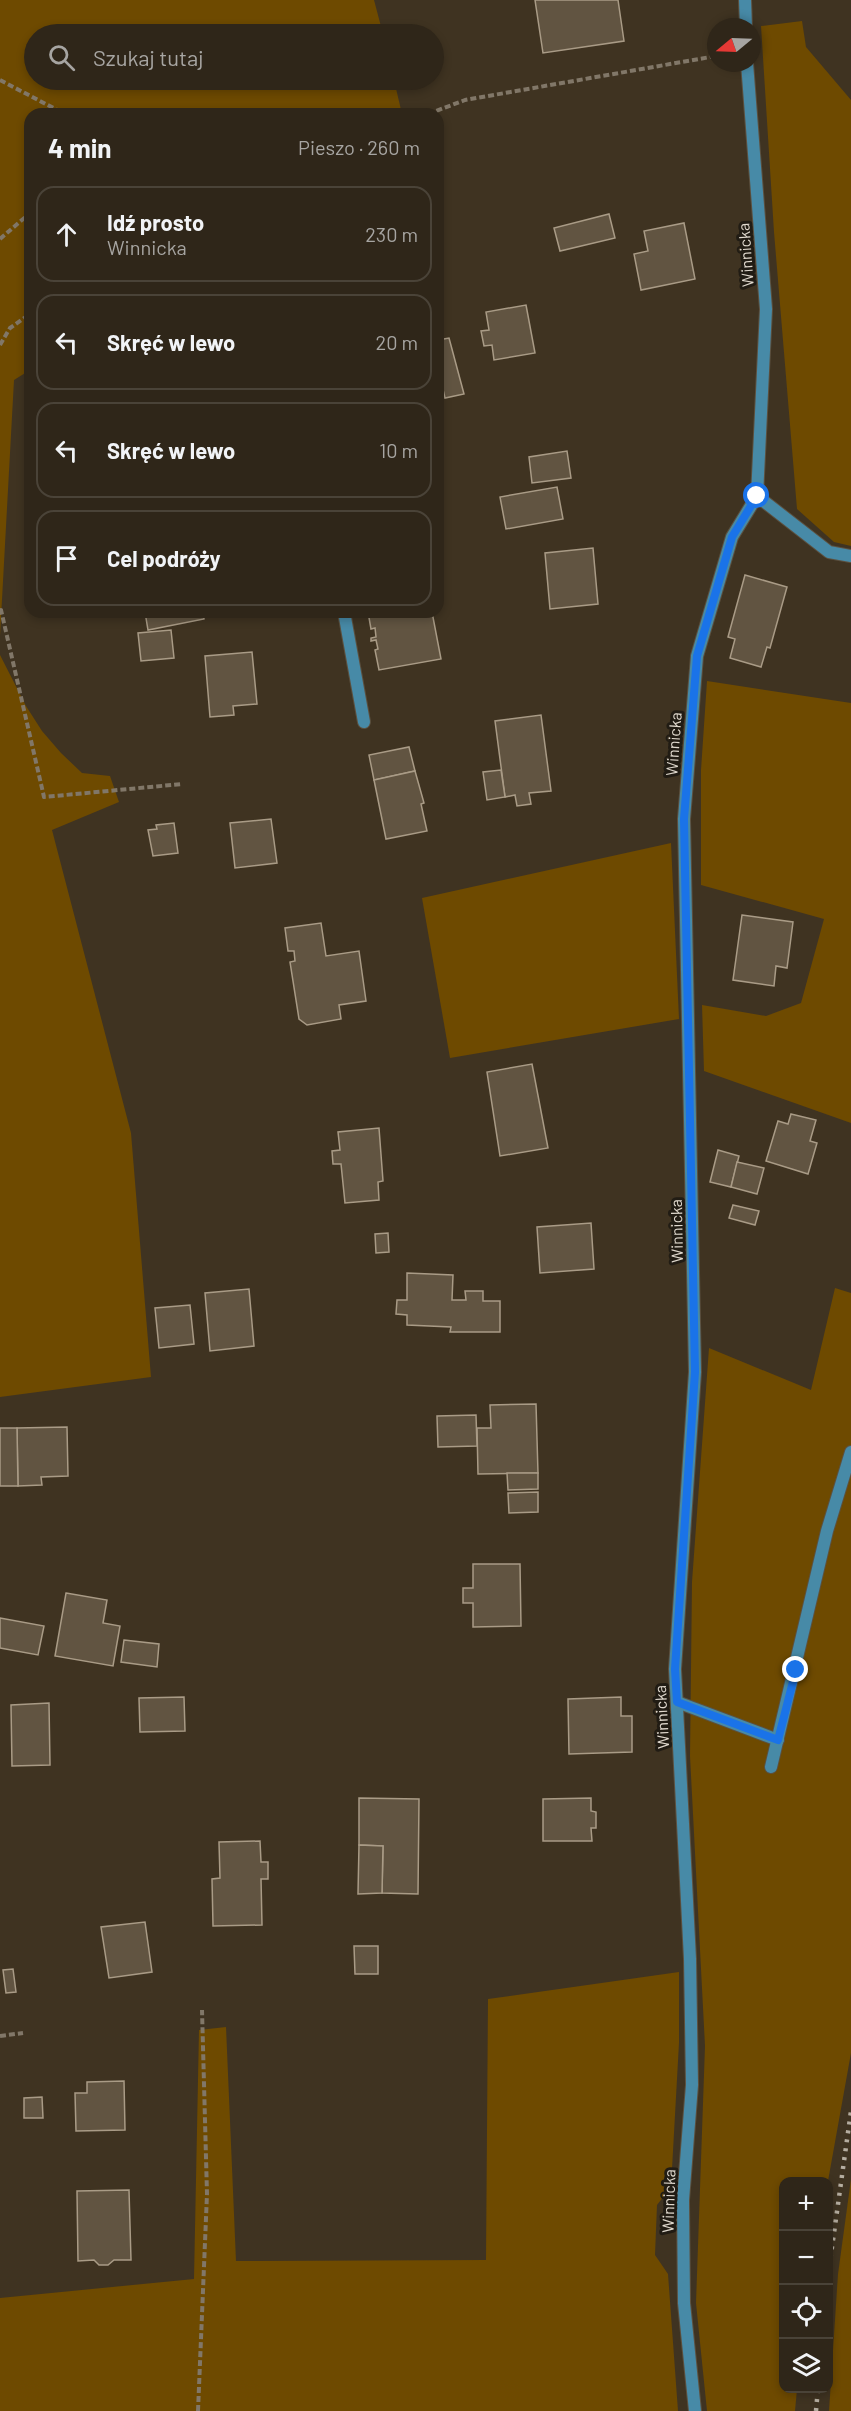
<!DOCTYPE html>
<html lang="pl">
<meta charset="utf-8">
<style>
:root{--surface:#2f2619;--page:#372e22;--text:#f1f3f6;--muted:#a7a5a2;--line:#4a4338}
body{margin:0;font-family:Barlow,sans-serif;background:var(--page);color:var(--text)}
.controls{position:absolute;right:18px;bottom:18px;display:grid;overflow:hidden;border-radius:12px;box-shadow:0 3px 9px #0003}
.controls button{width:54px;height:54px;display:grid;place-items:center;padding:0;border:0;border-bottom:2px solid var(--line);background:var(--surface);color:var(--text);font:30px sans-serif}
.compass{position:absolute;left:707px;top:18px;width:54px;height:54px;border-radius:50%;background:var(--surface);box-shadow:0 3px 9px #0003;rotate:251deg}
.stop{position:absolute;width:18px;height:18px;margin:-14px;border:4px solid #1a73e8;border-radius:50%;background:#fff}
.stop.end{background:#1a73e8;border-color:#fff;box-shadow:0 2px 6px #0008}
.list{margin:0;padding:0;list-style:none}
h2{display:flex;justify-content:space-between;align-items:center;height:78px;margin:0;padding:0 24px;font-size:26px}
h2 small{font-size:20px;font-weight:400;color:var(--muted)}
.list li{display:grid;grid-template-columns:39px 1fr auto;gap:18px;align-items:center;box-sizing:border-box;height:96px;margin:0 12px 12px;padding:0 12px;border:2px solid var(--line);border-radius:18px}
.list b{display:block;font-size:22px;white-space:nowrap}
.list p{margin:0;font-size:20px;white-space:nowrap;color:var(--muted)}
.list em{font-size:20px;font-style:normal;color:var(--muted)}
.icon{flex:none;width:33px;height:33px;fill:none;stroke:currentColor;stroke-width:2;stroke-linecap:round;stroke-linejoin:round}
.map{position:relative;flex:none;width:851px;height:2411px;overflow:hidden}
.search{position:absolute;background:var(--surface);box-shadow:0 3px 9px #0003;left:24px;top:24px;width:420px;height:66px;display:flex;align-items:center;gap:15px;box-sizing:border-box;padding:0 21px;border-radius:33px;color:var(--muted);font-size:22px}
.panel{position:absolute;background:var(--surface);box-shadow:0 3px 9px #0003;left:24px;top:108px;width:420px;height:510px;border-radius:18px}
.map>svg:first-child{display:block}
.green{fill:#6e4a00}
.building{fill:#615441;stroke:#a99b86;stroke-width:1.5}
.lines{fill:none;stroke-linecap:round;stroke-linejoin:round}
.service-casing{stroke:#5c5140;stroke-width:14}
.minor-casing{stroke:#5c5140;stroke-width:14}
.path{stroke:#817768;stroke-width:4;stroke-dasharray:6 3;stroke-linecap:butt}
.service{stroke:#478aa7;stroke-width:12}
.minor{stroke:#478aa7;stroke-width:12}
.rail{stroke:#b5ada0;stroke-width:4.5;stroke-dasharray:3 6;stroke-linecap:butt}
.route{stroke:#1a73e8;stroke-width:8}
.labels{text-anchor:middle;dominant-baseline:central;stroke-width:6;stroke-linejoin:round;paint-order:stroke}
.street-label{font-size:16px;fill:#e0d9ce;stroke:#211c14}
</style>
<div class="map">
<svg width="851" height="2411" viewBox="0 0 851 2411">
<rect width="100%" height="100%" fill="#3f3321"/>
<g class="green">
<polygon points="0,0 374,0 383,34 34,34 34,80 394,80 402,114 30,114 30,370 14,380 0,636"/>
<polygon points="802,21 806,47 851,100 851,546 834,542 797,509 774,232 761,26"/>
<polygon points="0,655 26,706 42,731 61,753 82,773 110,776 119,802 52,830 131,1133 151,1377 0,1397"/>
<polygon points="707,681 851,703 851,1123 704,1071 702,1005 766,1016 801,1003 824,919 701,885 701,770"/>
<polygon points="671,843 679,1019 450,1058 422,898"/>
<polygon points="835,1288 851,1293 851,2053 828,2181 784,2182 784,2388 797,2389 795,2411 707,2411 696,2303 705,2046 690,1756 692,1582 709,1348 811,1390"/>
<polygon points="679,1972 679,2043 671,2187 657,2205 655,2255 668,2274 678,2411 0,2411 0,2298 194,2279 199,2030 226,2027 236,2261 486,2260 488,1999"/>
<polygon points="851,2179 851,2411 829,2411 838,2274"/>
</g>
<g class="building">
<polygon points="535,0 618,0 624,41 543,53"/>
<polygon points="609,214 615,238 560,251 554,228"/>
<polygon points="684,223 695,279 641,290 634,254 648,251 644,231"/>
<polygon points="526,305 535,353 494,360 492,345 484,346 481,331 489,330 486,312"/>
<polygon points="449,338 464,394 445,398 438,368 438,340"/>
<polygon points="567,451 571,478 532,483 529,457"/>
<polygon points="557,487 563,519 506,529 500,497"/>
<polygon points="593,548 598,604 550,609 545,553"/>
<polygon points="745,575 787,587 770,648 767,647 761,667 730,658 735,639 728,637"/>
<polygon points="145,612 203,612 204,619 148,630"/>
<polygon points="368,612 432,612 441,659 379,670 375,650 378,649 376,640 371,641 371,638 376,637 375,628 371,629"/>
<polygon points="171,630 174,658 141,661 138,633"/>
<polygon points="252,652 257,704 233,706 234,715 210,717 205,656"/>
<polygon points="541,715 551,791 529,793 531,804 517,806 515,795 505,797 495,721"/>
<polygon points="409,747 415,771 374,780 369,755"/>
<polygon points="501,770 505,797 487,800 483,772"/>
<polygon points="415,771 424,803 421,804 427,831 386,839 374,780"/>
<polygon points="271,819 277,863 235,868 230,823"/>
<polygon points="174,823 178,853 153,856 148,830 157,829 156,825"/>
<polygon points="742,915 793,922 787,968 776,966 774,986 733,980"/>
<polygon points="321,923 326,956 359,951 366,1001 339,1005 341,1019 307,1025 299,1019 290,962 295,961 294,951 288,951 285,928"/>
<polygon points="532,1064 548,1148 500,1156 487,1072"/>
<polygon points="791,1114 816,1120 810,1141 817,1143 808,1174 766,1161 778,1121 788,1124"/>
<polygon points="379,1128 383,1181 378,1182 379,1200 345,1203 341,1164 333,1164 332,1151 340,1150 338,1132"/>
<polygon points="718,1150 739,1156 731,1187 710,1182"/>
<polygon points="737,1162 764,1168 757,1194 731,1187"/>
<polygon points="733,1205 759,1211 755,1225 729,1218"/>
<polygon points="591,1223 594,1269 540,1273 537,1227"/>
<polygon points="388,1233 389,1252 376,1253 375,1234"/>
<polygon points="407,1273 453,1275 452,1300 466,1300 465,1291 483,1291 483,1301 500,1301 500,1332 450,1332 451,1327 407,1325 407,1315 396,1314 397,1300 407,1300"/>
<polygon points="249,1289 254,1346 210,1351 205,1293"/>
<polygon points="190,1305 194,1344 159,1348 155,1308"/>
<polygon points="536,1404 538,1473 478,1474 477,1428 491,1428 490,1405"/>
<polygon points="476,1415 477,1446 438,1447 437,1416"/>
<polygon points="67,1427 68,1476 41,1477 42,1485 18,1486 17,1428"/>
<polygon points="0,1428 17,1428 18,1486 0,1486"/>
<polygon points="507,1473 538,1473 538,1489 508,1490"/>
<polygon points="538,1492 538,1512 509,1513 508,1493"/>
<polygon points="473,1564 520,1564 521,1626 473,1627 473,1603 463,1603 463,1588 473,1588"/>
<polygon points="66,1593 107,1600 103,1623 120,1626 113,1666 55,1656"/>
<polygon points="0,1618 44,1626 38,1655 0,1648"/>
<polygon points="124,1640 159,1644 157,1667 121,1662"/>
<polygon points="184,1697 185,1731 140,1732 139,1698"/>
<polygon points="621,1697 621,1716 632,1716 632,1752 569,1754 568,1699"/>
<polygon points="49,1703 50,1765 12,1766 11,1705"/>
<polygon points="359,1798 419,1799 418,1894 382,1893 383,1846 359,1845"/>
<polygon points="591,1798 591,1811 596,1812 596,1828 591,1828 592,1841 543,1841 543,1799"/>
<polygon points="260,1841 261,1862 268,1862 268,1879 261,1879 262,1925 213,1926 212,1879 220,1878 219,1842"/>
<polygon points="359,1845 383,1846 382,1893 358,1894"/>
<polygon points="145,1922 152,1972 109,1978 101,1927"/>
<polygon points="354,1946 378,1946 378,1974 355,1974"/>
<polygon points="13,1969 16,1992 6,1993 3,1970"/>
<polygon points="124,2081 125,2130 76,2131 75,2093 87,2093 87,2082"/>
<polygon points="42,2097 43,2118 24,2118 24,2098"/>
<polygon points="129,2190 131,2260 114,2260 108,2265 99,2265 94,2260 78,2261 77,2191"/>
</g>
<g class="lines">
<defs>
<polyline id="service" points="344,612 364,722"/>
<g id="minor">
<polyline points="745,0 746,27"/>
<polyline points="757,496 829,552 851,556"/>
<polyline points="677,1702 778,1740"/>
<polyline points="771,1767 827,1531 851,1452"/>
<polyline points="695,2411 684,2303 683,2200 692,2085 690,1959 675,1669 695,1372 684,819 697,656 732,537 757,496 766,309 747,63"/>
</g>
</defs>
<use href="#service" class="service-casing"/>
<use href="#minor" class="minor-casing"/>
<g class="path">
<polyline points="0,80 61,112 70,114"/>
<polyline points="428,114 465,100 716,56"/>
<polyline points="0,239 30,213"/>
<polyline points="0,345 10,328 30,314"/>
<polyline points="0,611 1,610 44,797 182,784"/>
<polyline points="0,2036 23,2033"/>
<polyline points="198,2411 207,2194 202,2010"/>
</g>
<use href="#service" class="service"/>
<use href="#minor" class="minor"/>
<g class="rail">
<polyline points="828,2276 851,2111"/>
<polyline points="816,2411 818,2388"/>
</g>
</g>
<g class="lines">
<polyline class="route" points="757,496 732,537 697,656 684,819 695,1372 675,1669 677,1702 778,1740 796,1670"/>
</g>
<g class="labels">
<g class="street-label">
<text transform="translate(745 255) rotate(-94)">Winnicka</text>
<text transform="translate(673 744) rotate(-86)">Winnicka</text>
<text transform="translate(676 1231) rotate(-91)">Winnicka</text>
<text transform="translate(661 1717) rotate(-93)">Winnicka</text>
<text transform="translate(668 2201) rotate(-88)">Winnicka</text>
</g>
</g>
</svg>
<div class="controls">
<button>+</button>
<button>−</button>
<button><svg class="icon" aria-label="locate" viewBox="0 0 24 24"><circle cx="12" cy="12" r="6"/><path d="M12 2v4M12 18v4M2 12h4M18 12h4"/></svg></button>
<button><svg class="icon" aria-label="layers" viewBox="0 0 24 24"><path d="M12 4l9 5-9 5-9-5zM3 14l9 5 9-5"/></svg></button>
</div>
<svg class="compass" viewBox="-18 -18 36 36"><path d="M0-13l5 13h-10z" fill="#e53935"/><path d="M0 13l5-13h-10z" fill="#a7a5a2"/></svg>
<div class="stop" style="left:757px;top:496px"></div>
<div class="stop end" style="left:796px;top:1670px"></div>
<div class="search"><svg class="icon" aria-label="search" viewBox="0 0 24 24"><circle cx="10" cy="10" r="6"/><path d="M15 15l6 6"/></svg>Szukaj tutaj</div>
<section class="panel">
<h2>4 min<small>Pieszo · 260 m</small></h2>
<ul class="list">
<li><svg class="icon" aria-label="ahead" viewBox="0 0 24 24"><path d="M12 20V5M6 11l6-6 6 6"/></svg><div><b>Idź prosto</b><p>Winnicka</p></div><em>230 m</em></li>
<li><svg class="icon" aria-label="left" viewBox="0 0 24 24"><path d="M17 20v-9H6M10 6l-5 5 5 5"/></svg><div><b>Skręć w lewo</b></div><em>20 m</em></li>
<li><svg class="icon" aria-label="left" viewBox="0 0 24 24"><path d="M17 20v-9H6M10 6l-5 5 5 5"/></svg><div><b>Skręć w lewo</b></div><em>10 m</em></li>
<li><svg class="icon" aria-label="arrive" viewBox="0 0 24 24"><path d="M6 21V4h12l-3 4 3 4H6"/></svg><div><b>Cel podróży</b></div></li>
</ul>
</section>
</div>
